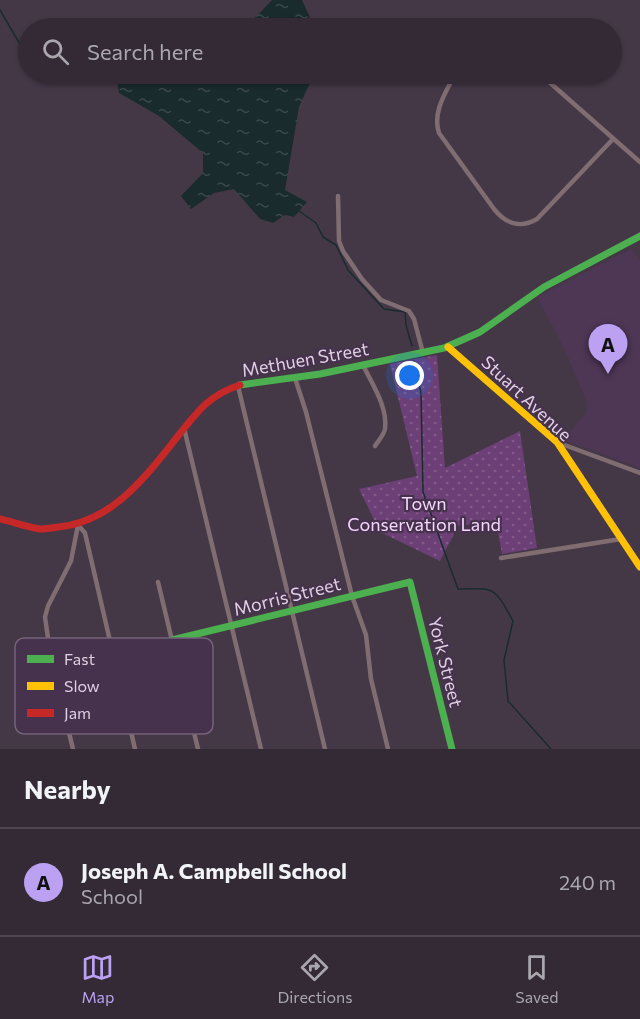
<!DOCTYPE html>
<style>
:root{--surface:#332a35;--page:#3e3641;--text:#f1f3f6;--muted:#a9a7ad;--line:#4e4650;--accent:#bca0f2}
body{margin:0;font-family:Commissioner,sans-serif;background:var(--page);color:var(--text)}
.you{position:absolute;left:410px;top:376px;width:21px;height:21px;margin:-15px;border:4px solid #fff;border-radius:50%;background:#1a73e8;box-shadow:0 0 0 9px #1a73e833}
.badge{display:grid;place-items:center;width:39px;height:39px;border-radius:50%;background:var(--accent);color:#111;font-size:20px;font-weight:700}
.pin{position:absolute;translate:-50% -50px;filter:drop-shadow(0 2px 3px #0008)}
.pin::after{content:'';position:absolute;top:32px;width:21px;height:18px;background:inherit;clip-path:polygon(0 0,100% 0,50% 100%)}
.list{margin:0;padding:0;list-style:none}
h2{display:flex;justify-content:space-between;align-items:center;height:78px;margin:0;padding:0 24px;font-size:26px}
h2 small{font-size:20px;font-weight:400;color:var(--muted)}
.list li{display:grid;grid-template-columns:39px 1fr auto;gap:18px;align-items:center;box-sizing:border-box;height:108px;padding:0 24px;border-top:2px solid var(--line)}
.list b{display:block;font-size:22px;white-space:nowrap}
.list p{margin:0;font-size:20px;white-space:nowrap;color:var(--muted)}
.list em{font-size:20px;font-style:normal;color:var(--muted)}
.icon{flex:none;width:33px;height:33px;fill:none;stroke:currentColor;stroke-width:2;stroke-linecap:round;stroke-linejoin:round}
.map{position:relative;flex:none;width:640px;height:749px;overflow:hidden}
.search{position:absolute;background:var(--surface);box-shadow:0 2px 4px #0004;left:18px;right:18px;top:18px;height:66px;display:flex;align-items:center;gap:15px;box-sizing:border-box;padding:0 21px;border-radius:33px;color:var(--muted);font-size:22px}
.sheet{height:186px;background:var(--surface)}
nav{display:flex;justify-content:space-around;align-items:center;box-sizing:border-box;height:84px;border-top:2px solid var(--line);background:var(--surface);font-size:16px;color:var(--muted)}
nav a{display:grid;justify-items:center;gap:3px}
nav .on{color:var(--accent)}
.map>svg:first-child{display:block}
.built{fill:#4e3655}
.grass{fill:url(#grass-dots)}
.water{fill:url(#water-ripples)}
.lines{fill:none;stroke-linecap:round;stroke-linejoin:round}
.stream{stroke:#1a2b2d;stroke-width:1.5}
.street{stroke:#806d71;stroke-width:4.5}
.fast{stroke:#4caf50;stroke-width:7}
.slow{stroke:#ffc107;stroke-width:7}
.jam{stroke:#c62828;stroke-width:7}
.labels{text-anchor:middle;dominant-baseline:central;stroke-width:4.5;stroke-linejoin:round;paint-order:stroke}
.street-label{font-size:18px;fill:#ded1e1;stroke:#47324d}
.park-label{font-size:18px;fill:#f6d7ff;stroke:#47324d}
.key{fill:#47324d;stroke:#746279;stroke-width:1.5}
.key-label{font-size:16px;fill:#ded1e1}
</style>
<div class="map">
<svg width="640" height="749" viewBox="0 0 640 749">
<defs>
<pattern id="grass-dots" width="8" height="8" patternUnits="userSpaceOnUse" patternTransform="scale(1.5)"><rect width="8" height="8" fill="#6c3f77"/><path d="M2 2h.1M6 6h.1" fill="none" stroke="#815a8a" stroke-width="1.8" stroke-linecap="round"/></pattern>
<pattern id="water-ripples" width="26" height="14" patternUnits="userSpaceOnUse" patternTransform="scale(1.5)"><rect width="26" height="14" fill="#1a2b2d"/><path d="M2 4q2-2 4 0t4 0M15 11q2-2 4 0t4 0" fill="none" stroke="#3b494b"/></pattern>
</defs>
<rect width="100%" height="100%" fill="#443847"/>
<polygon class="built" points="631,249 640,261 640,468 564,440 587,411 586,400 564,348 537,297"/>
<polygon class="grass" points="437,355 445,468 520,431 537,548 502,554 496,521 458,526 440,561 380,532 359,489 417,476 390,364"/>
<g class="water">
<polygon points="272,0 302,0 315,28 245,28"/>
<polygon points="116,74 314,74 299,107 285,190 307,202 294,217 285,215 273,223 260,219 234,189 214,193 191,209 181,196 203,173 203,153 159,116 119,93"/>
</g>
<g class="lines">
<g class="stream">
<polyline points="0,10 28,58"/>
<polyline points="52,74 69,78 92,74"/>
<polyline points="97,74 119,82"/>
<polyline points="299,211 316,223 323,237 336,245 348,270 384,309 405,312 406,325 412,346"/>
<path d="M414,361L421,393L423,492L458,589C497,588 494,587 513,621L504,660L508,701L551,749"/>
</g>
<g class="street">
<path d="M455,74C446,92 432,112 439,133L494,209C505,223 520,229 537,219L613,139"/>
<polyline points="540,74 640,162"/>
<polyline points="338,196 339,241 343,251 362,279 381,300 409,311 414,319 423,353"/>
<path d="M363,365C372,384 388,407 385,429C384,435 378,441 375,446"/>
<polyline points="295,378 306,412 352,596 366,635 371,679 388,749"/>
<polyline points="238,386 325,749"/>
<polyline points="184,428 261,749"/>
<polyline points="559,443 640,473"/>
<polyline points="78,525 85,533 135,749"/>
<polyline points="501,558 621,539"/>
<polyline points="158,582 198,749"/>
<polyline points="73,749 51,659 45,617 48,606 71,561 78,525"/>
</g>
<g class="fast">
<polyline points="240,385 320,374 444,348 480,332 544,287 640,236"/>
<polyline points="172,640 410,582 452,749"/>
</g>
<polyline class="slow" points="448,347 557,442 640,567"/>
<path class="jam" d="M0,519C13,522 27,527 40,529C46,529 52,528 58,527C113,522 146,476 178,436C198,411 209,395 240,385"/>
</g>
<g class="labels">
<g class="street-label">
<text transform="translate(305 359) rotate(-10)">Methuen Street</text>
<text transform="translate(527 398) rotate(43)">Stuart Avenue</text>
<text transform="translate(287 596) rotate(-14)">Morris Street</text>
<text transform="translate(446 662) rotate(76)">York Street</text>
</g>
<g class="park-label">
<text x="424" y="503">Town<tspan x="424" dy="21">Conservation Land</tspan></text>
</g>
</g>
<rect x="15" y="638" width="198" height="96" rx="9" class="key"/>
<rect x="27" y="655" width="27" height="8" fill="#4caf50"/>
<rect x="27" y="682" width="27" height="8" fill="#ffc107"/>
<rect x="27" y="709" width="27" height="8" fill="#c62828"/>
<g class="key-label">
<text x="64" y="665">Fast</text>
<text x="64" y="692">Slow</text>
<text x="64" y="719">Jam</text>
</g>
</svg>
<div class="you"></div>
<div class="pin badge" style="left:608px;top:374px">A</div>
<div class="search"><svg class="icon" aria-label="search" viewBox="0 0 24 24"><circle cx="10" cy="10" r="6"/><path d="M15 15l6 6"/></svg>Search here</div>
</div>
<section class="sheet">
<h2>Nearby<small></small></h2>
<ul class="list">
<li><span class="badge">A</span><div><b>Joseph A. Campbell School</b><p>School</p></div><em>240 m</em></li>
</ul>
</section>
<nav>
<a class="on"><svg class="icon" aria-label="map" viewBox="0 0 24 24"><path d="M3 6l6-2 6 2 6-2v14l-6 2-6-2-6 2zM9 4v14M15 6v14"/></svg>Map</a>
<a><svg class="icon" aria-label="directions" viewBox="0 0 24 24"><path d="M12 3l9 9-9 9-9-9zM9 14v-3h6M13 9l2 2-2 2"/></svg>Directions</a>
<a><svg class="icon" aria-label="saved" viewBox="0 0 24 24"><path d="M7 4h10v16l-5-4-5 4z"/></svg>Saved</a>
</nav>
